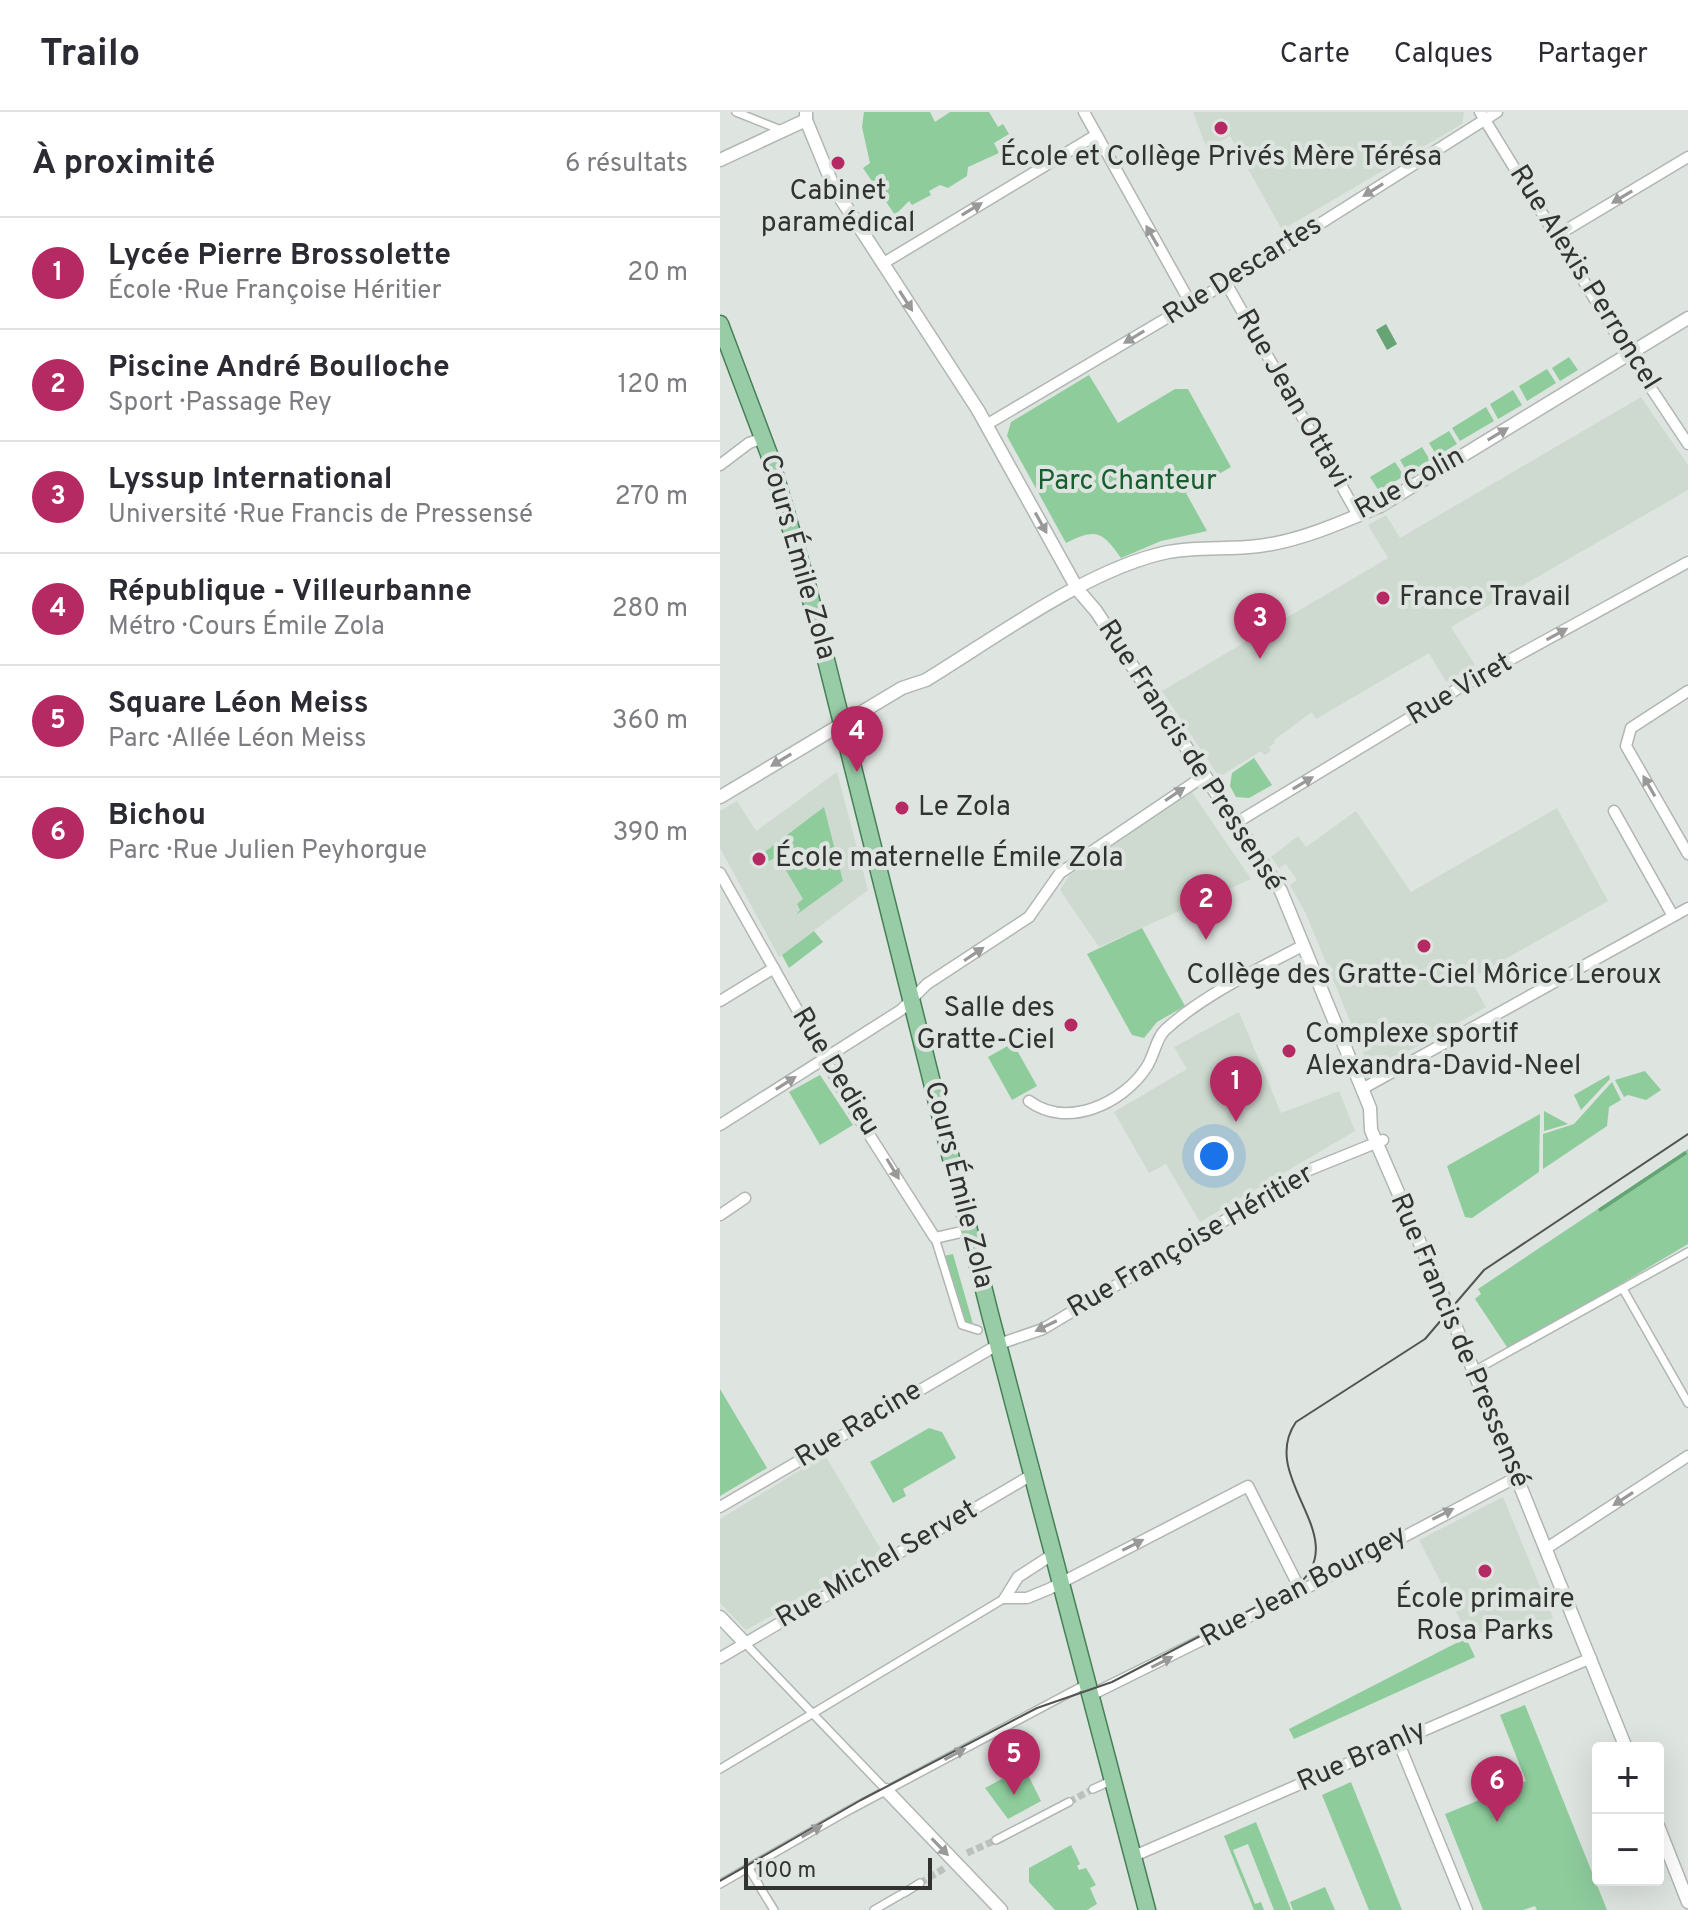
<!DOCTYPE html>
<html lang="fr">
<meta charset="utf-8">
<style>
:root{--surface:#fff;--page:#f2f2f3;--text:#2b2b33;--muted:#7c7c81;--line:#e1e1e2;--accent:#b62a64}
body{margin:0;font-family:Overpass,sans-serif;background:var(--page);color:var(--text)}
.controls{position:absolute;right:24px;bottom:24px;display:grid;overflow:hidden;border-radius:8px;box-shadow:0 8px 32px #0002}
.controls button{width:72px;height:72px;display:grid;place-items:center;padding:0;border:0;border-bottom:2px solid var(--line);background:var(--surface);color:var(--text);font:40px sans-serif}
.scale{position:absolute;left:24px;bottom:20px;width:188px;box-sizing:border-box;padding-left:8px;border:4px solid #313331;border-top:0;font-size:22px;line-height:28px;white-space:nowrap;color:#313331;-webkit-text-stroke:6px #dee4df;paint-order:stroke}
.you{position:absolute;left:494px;top:1044px;width:28px;height:28px;margin:-20px;border:6px solid #fff;border-radius:50%;background:#1a73e8;box-shadow:0 0 0 12px #1a73e833}
.badge{display:grid;place-items:center;width:52px;height:52px;border-radius:50%;background:var(--accent);color:#fff;font-size:26px;font-weight:700}
.pin{position:absolute;translate:-50% -66px;filter:drop-shadow(0 2px 4px #0008)}
.pin::after{content:'';position:absolute;top:42px;width:28px;height:24px;background:inherit;clip-path:polygon(0 0,100% 0,50% 100%)}
.list{margin:0;padding:0;list-style:none}
h2{display:flex;justify-content:space-between;align-items:center;height:104px;margin:0;padding:0 32px;font-size:34px}
h2 small{font-size:26px;font-weight:400;color:var(--muted)}
.list li{display:grid;grid-template-columns:52px 1fr auto;gap:24px;align-items:center;box-sizing:border-box;height:112px;padding:0 32px;border-top:2px solid var(--line)}
.list b{display:block;font-size:30px;white-space:nowrap}
.list p{margin:0;font-size:26px;white-space:nowrap;color:var(--muted)}
.list em{font-size:26px;font-style:normal;color:var(--muted)}
.map{position:relative;flex:none;width:968px;height:1798px;overflow:hidden}
header{display:flex;align-items:center;gap:48px;box-sizing:border-box;height:112px;padding:0 40px;background:var(--surface);border-bottom:2px solid var(--line)}
header strong{font-size:38px}
nav{display:flex;gap:44px;margin-inline-start:auto;font-size:28px}
main{display:flex}
aside{flex:1;background:var(--surface)}
.map>svg:first-child{display:block}
.built{fill:#cedad0}
.green{fill:#8ecc9c}
.water{fill:#66a475}
.lines{fill:none;stroke-linecap:round;stroke-linejoin:round}
.pedestrian-tunnel{stroke:#bbc1bc;stroke-width:7;stroke-dasharray:7 3.5;stroke-linecap:butt}
.pedestrian-casing{stroke:#b1b6b2;stroke-width:10}
.minor-casing{stroke:#b1b6b2;stroke-width:13}
.tertiary-casing{stroke:#b1b6b2;stroke-width:15}
.primary-casing{stroke:#468056;stroke-width:19}
.pedestrian{stroke:#fff;stroke-width:7}
.minor{stroke:#fff;stroke-width:10}
.tertiary{stroke:#fff;stroke-width:12}
.primary{stroke:#97cca6;stroke-width:16}
.tram{stroke:#515451;stroke-width:2}
.oneway{fill:#989998}
.poi-dot{fill:#b62a64;stroke:#dee4df;stroke-width:3}
.labels{text-anchor:middle;dominant-baseline:central;stroke-width:8;stroke-linejoin:round;paint-order:stroke}
.poi-label{font-size:28px;fill:#313331;stroke:#dee4df}
.street-label{font-size:28px;fill:#313331;stroke:#dee4df}
.park-label{font-size:28px;fill:#175d30;stroke:#dee4df}
</style>
<header>
<strong>Trailo</strong>
<nav><a>Carte</a><a>Calques</a><a>Partager</a></nav>
</header>
<main>
<aside>
<h2>À proximité<small>6 résultats</small></h2>
<ul class="list">
<li><span class="badge">1</span><div><b>Lycée Pierre Brossolette</b><p>École · Rue Françoise Héritier</p></div><em>20 m</em></li>
<li><span class="badge">2</span><div><b>Piscine André Boulloche</b><p>Sport · Passage Rey</p></div><em>120 m</em></li>
<li><span class="badge">3</span><div><b>Lyssup International</b><p>Université · Rue Francis de Pressensé</p></div><em>270 m</em></li>
<li><span class="badge">4</span><div><b>République - Villeurbanne</b><p>Métro · Cours Émile Zola</p></div><em>280 m</em></li>
<li><span class="badge">5</span><div><b>Square Léon Meiss</b><p>Parc · Allée Léon Meiss</p></div><em>360 m</em></li>
<li><span class="badge">6</span><div><b>Bichou</b><p>Parc · Rue Julien Peyhorgue</p></div><em>390 m</em></li>
</ul>
</aside>
<div class="map">
<svg width="968" height="1798" viewBox="0 0 968 1798">
<rect width="100%" height="100%" fill="#dee4df"/>
<g class="built">
<polygon points="473,0 744,0 742,12 562,118 510,24 487,37"/>
<polygon points="921,285 968,353 968,378 731,515 755,553 726,570 709,541 596,607 592,600 554,628 555,631 549,635 551,639 544,643 541,639 499,665 442,579 668,446 648,413 666,403 680,426"/>
<polygon points="117,660 148,778 59,845 0,736 0,699 17,689 36,719"/>
<polygon points="471,679 531,767 379,835 340,778 349,764"/>
<polygon points="837,696 888,789 750,867 766,895 651,960 586,802 570,773 577,768 566,752 559,756 551,745 578,724 586,735 636,699 691,780"/>
<polygon points="519,900 561,1001 619,979 635,1019 480,1110 446,1052 429,1061 394,1000 467,957 454,935"/>
<polygon points="105,1343 163,1441 26,1518 0,1491 0,1407"/>
<polygon points="783,1385 833,1506 793,1521 788,1509 749,1525 699,1428"/>
</g>
<g class="green">
<polygon points="144,0 210,0 215,10 230,0 269,0 278,15 283,12 289,22 274,31 279,41 248,55 247,64 228,76 220,73 209,79 211,83 192,93 189,89 175,103 143,56 150,51 142,15"/>
<polygon points="849,245 858,258 840,269 832,256"/>
<polygon points="827,257 836,271 807,289 799,274"/>
<path d="M369,263L398,311L455,277H468L511,355L466,381L487,419L441,429L401,446C382,419 376,416 346,431L287,324L291,310Z"/>
<polygon points="793,278 802,293 778,307 770,292"/>
<polygon points="766,295 774,309 740,329 732,316"/>
<polygon points="729,319 737,332 717,344 709,331"/>
<polygon points="702,335 710,348 688,361 680,348"/>
<polygon points="675,350 684,364 659,379 650,365"/>
<polygon points="534,646 552,673 529,686 516,685 510,674 512,661"/>
<polygon points="104,695 123,769 76,803 80,798 77,792 83,787 58,745 46,750 42,742"/>
<polygon points="422,816 465,894 437,910 424,926 412,923 367,842"/>
<polygon points="94,819 103,830 69,856 62,843"/>
<polygon points="293,931 317,974 292,988 268,945"/>
<polygon points="925,959 941,978 926,988 908,983 904,985 895,968"/>
<polygon points="100,963 133,1013 100,1033 69,980"/>
<polygon points="889,963 890,967 861,998 854,983"/>
<polygon points="892,970 901,988 889,995 887,1014 823,1057 823,1022 854,1012"/>
<polygon points="824,999 848,1012 824,1019"/>
<polygon points="820,1002 819,1060 752,1106 745,1105 727,1054"/>
<polygon points="968,1037 968,1132 789,1238 755,1187 761,1182 758,1177"/>
<polygon points="233,1142 253,1212 248,1214 219,1145"/>
<polygon points="0,1277 47,1356 0,1384"/>
<polygon points="209,1316 222,1320 236,1346 183,1377 186,1384 173,1391 150,1350"/>
<polygon points="746,1526 755,1545 574,1627 569,1617"/>
<polygon points="805,1593 887,1798 817,1798 815,1794 803,1798 763,1798 725,1702 806,1669 780,1603"/>
<polygon points="304,1655 321,1689 288,1707 265,1676"/>
<polygon points="631,1670 682,1798 649,1798 602,1683"/>
<polygon points="536,1710 571,1798 554,1798 528,1732 513,1738 535,1792 541,1790 544,1798 534,1798 504,1724"/>
<polygon points="351,1733 360,1752 357,1754 359,1758 366,1756 376,1773 370,1776 377,1792 367,1798 335,1798 309,1770 309,1756"/>
<polygon points="605,1775 615,1798 573,1798 570,1790"/>
</g>
<g class="water">
<polygon points="666,212 677,232 667,238 656,218"/>
<polygon points="965,1039 967,1042 880,1100 878,1097"/>
</g>
<g class="lines">
<g class="pedestrian-tunnel">
<polyline points="349,1690 373,1677"/>
<polyline points="247,1741 276,1728"/>
<polyline points="200,1771 225,1756"/>
</g>
<defs>
<g id="pedestrian">
<polyline points="16,0 61,18"/>
<polyline points="215,1126 242,1213 258,1218"/>
<polyline points="903,1177 968,1291"/>
<polyline points="754,1259 968,1140"/>
<polyline points="24,1530 166,1678"/>
<polyline points="0,1657 285,1486"/>
<polyline points="373,1677 393,1668"/>
<polyline points="276,1728 349,1690"/>
<polyline points="28,1755 39,1773"/>
<polyline points="0,1772 124,1701 366,1572"/>
<polyline points="41,1777 54,1798"/>
<polyline points="184,1781 200,1771"/>
<polyline points="154,1798 180,1783"/>
</g>
<g id="minor">
<polyline points="364,0 471,192"/>
<polyline points="760,0 909,243 968,332"/>
<polyline points="836,124 968,45"/>
<polyline points="162,152 376,23"/>
<polyline points="506,171 638,403"/>
<polyline points="266,313 506,171 777,0"/>
<polyline points="0,353 29,331 44,326"/>
<polyline points="968,579 911,616 906,634 968,742"/>
<polyline points="894,699 953,804"/>
<polyline points="516,711 744,573 968,450"/>
<polyline points="0,761 136,1002 215,1126 250,1118"/>
<polyline points="0,889 54,856"/>
<polyline points="642,977 968,796"/>
<path d="M309,989C347,1017 402,992 426,956C434,945 436,926 445,918C483,883 537,858 582,834"/>
<polyline points="0,1013 181,898 207,872 309,805 340,761 484,664"/>
<polyline points="0,1103 25,1086"/>
<polyline points="0,1395 279,1232 323,1217 589,1058 663,1028"/>
<polyline points="827,1436 968,1344"/>
<polyline points="285,1486 307,1486 329,1477 528,1374 581,1479"/>
<polyline points="285,1486 298,1465 335,1441"/>
<polyline points="0,1546 315,1361"/>
<polyline points="371,1583 581,1479 797,1365"/>
<polyline points="678,1629 747,1798"/>
<polyline points="414,1744 871,1546"/>
</g>
<g id="tertiary">
<polyline points="86,0 86,8 114,76 258,298 358,478 376,499 561,779 650,996 651,1018 729,1198 906,1636"/>
<polyline points="0,48 86,8"/>
<path d="M0,685L182,576L206,568C275,526 369,456 448,440C478,434 509,438 539,434C580,429 623,410 660,394L968,206"/>
<polyline points="0,1505 24,1530"/>
<polyline points="166,1678 281,1798"/>
<polyline points="938,1714 968,1790"/>
</g>
<polyline id="primary" points="0,212 49,342 88,476 270,1202 427,1798"/>
</defs>
<use href="#pedestrian" class="pedestrian-casing"/>
<use href="#minor" class="minor-casing"/>
<use href="#tertiary" class="tertiary-casing"/>
<use href="#primary" class="primary-casing"/>
<use href="#pedestrian" class="pedestrian"/>
<use href="#minor" class="minor"/>
<use href="#tertiary" class="tertiary"/>
<use href="#primary" class="primary"/>
<path class="tram" d="M0,1769L141,1688L317,1596L392,1570L578,1473C634,1424 537,1366 576,1310L705,1227L764,1158L968,1022"/>
</g>
<defs><path id="oneway-solid" d="M-6-.8H1V-3.2L6.5 0L1 3.2V.8H-6Z" transform="scale(2)"/></defs>
<g class="oneway">
<use href="#oneway-solid" transform="translate(653 78) rotate(148)"/>
<use href="#oneway-solid" transform="translate(902 85) rotate(149)"/>
<use href="#oneway-solid" transform="translate(252 97) rotate(-31)"/>
<use href="#oneway-solid" transform="translate(432 124) rotate(-120)"/>
<use href="#oneway-solid" transform="translate(186 189) rotate(57)"/>
<use href="#oneway-solid" transform="translate(414 225) rotate(149)"/>
<use href="#oneway-solid" transform="translate(778 322) rotate(-31)"/>
<use href="#oneway-solid" transform="translate(321 411) rotate(61)"/>
<use href="#oneway-solid" transform="translate(837 522) rotate(-29)"/>
<use href="#oneway-solid" transform="translate(61 648) rotate(149)"/>
<use href="#oneway-solid" transform="translate(583 671) rotate(-31)"/>
<use href="#oneway-solid" transform="translate(929 674) rotate(-120)"/>
<use href="#oneway-solid" transform="translate(455 682) rotate(-34)"/>
<use href="#oneway-solid" transform="translate(254 842) rotate(-34)"/>
<use href="#oneway-solid" transform="translate(66 971) rotate(-32)"/>
<use href="#oneway-solid" transform="translate(173 1057) rotate(59)"/>
<use href="#oneway-solid" transform="translate(326 1214) rotate(154)"/>
<use href="#oneway-solid" transform="translate(903 1387) rotate(147)"/>
<use href="#oneway-solid" transform="translate(723 1402) rotate(-27)"/>
<use href="#oneway-solid" transform="translate(413 1433) rotate(-27)"/>
<use href="#oneway-solid" transform="translate(442 1550) rotate(-27)"/>
<use href="#oneway-solid" transform="translate(235 1642) rotate(-28)"/>
<use href="#oneway-solid" transform="translate(92 1719) rotate(-30)"/>
<use href="#oneway-solid" transform="translate(220 1735) rotate(46)"/>
</g>
<g class="poi-dot">
<circle cx="501" cy="16" r="8"/>
<circle cx="118" cy="51" r="8"/>
<circle cx="663" cy="486" r="8"/>
<circle cx="182" cy="696" r="8"/>
<circle cx="39" cy="747" r="8"/>
<circle cx="704" cy="834" r="8"/>
<circle cx="351" cy="913" r="8"/>
<circle cx="569" cy="939" r="8"/>
<circle cx="765" cy="1459" r="8"/>
</g>
<g class="labels">
<g class="poi-label">
<text x="501" y="46">École et Collège Privés Mère Térésa</text>
<text x="118" y="80">Cabinet<tspan x="118" dy="32">paramédical</tspan></text>
<text x="679" y="486" text-anchor="start">France Travail</text>
<text x="198" y="696" text-anchor="start">Le Zola</text>
<text x="55" y="747" text-anchor="start">École maternelle Émile Zola</text>
<text x="704" y="864">Collège des Gratte-Ciel Môrice Leroux</text>
<text x="335" y="897" text-anchor="end">Salle des<tspan x="335" dy="32">Gratte-Ciel</tspan></text>
<text x="585" y="923" text-anchor="start">Complexe sportif<tspan x="585" dy="32">Alexandra-David-Neel</tspan></text>
<text x="765" y="1488">École primaire<tspan x="765" dy="32">Rosa Parks</tspan></text>
</g>
<g class="street-label">
<text transform="translate(523 159) rotate(-32)">Rue Descartes</text>
<text transform="translate(864 166) rotate(58)">Rue Alexis Perroncel</text>
<text transform="translate(572 287) rotate(60)">Rue Jean Ottavi</text>
<text transform="translate(690 372) rotate(-29)">Rue Colin</text>
<text transform="translate(77 445) rotate(74)">Cours Émile Zola</text>
<text transform="translate(740 578) rotate(-30)">Rue Viret</text>
<text transform="translate(470 644) rotate(57)">Rue Francis de Pressensé</text>
<text transform="translate(115 960) rotate(59)">Rue Dedieu</text>
<text transform="translate(238 1073) rotate(76)">Cours Émile Zola</text>
<text transform="translate(471 1130) rotate(-30)">Rue Françoise Héritier</text>
<text transform="translate(739 1229) rotate(67)">Rue Francis de Pressensé</text>
<text transform="translate(139 1313) rotate(-31)">Rue Racine</text>
<text transform="translate(157 1453) rotate(-30)">Rue Michel Servet</text>
<text transform="translate(584 1475) rotate(-28)">Rue Jean Bourgey</text>
<text transform="translate(642 1645) rotate(-24)">Rue Branly</text>
</g>
<g class="park-label">
<text x="407" y="370">Parc Chanteur</text>
</g>
</g>
</svg>
<div class="controls">
<button>+</button>
<button>−</button>
</div>
<div class="scale">100 m</div>
<div class="you"></div>
<div class="pin badge" style="left:516px;top:1010px">1</div>
<div class="pin badge" style="left:486px;top:828px">2</div>
<div class="pin badge" style="left:540px;top:547px">3</div>
<div class="pin badge" style="left:137px;top:660px">4</div>
<div class="pin badge" style="left:294px;top:1683px">5</div>
<div class="pin badge" style="left:777px;top:1710px">6</div>
</div>
</main>
